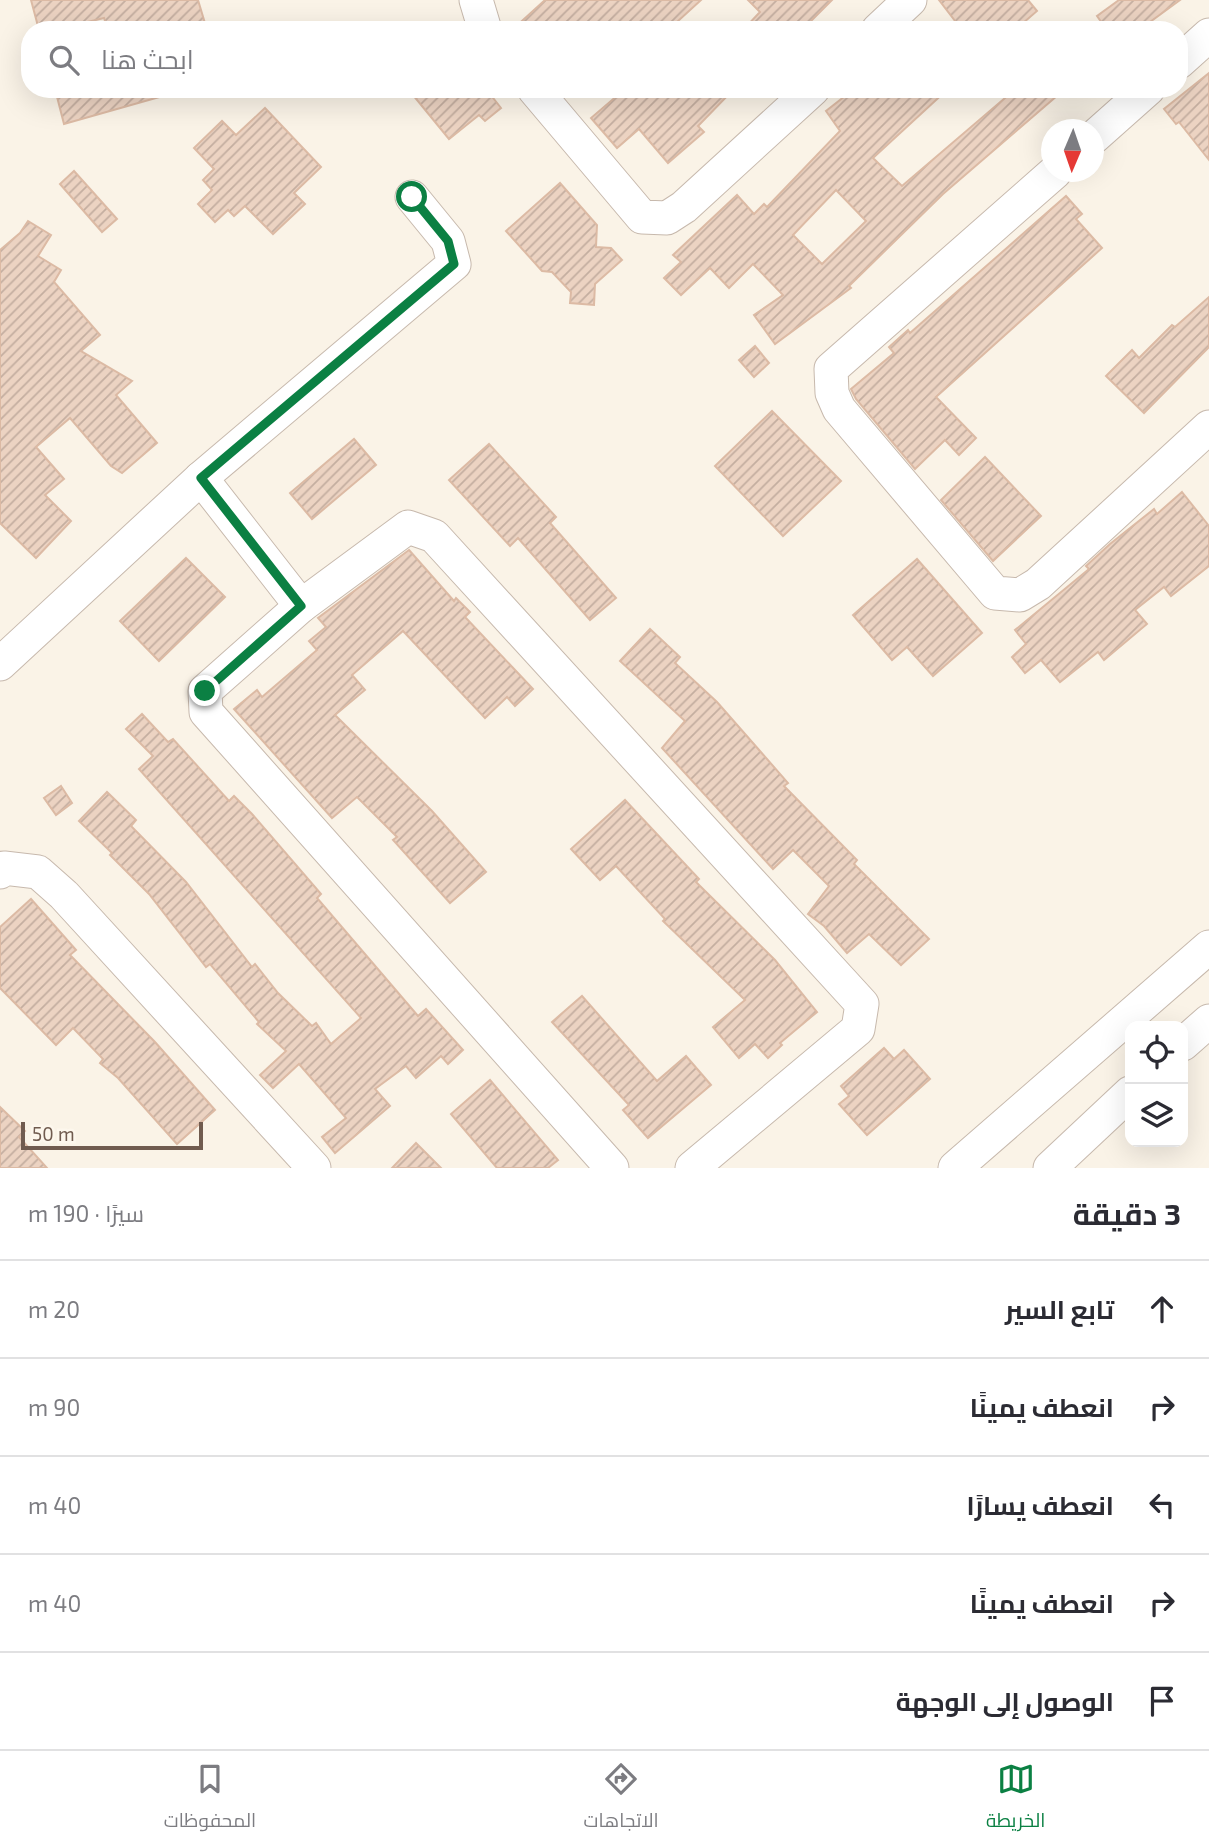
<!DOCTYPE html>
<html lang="ar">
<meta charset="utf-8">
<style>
:root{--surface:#fff;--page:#f2f2f3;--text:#2b2b33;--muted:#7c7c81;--line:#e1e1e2;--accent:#0b8043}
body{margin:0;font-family:"Exo 2",Cairo,sans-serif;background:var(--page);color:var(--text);direction:rtl}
.controls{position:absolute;right:21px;bottom:21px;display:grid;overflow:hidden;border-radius:14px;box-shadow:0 7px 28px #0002}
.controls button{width:63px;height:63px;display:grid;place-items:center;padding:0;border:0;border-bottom:2px solid var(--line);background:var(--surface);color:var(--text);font:35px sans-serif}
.compass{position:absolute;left:1041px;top:119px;width:63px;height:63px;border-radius:50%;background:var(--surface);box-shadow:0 7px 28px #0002;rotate:182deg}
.scale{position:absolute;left:21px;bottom:18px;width:182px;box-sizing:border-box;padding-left:7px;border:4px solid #705b4f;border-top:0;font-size:19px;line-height:24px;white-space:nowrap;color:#705b4f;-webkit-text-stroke:5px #fdf7ed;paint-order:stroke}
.stop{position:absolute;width:21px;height:21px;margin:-16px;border:5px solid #0b8043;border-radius:50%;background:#fff}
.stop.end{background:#0b8043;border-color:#fff;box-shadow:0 2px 7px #0008}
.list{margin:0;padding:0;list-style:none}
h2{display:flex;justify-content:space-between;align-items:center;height:91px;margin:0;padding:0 28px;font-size:30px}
h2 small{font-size:23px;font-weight:400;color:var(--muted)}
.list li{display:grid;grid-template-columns:46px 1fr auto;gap:21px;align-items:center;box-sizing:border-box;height:98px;padding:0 28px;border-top:2px solid var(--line)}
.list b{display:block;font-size:26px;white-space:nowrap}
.list em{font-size:23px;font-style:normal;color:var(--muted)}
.icon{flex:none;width:38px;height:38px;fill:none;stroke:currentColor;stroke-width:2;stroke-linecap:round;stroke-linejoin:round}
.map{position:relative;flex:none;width:1209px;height:1168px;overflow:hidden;direction:ltr}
.search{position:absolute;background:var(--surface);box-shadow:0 7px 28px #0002;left:21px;right:21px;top:21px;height:77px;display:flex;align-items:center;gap:18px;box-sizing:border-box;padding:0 24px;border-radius:28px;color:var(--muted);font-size:26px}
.sheet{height:581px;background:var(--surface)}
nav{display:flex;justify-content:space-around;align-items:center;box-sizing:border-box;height:98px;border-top:2px solid var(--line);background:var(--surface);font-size:19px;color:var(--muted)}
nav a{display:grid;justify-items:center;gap:4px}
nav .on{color:var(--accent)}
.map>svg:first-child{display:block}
.building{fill:url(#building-hatch);stroke:#dcbaa4;stroke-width:2;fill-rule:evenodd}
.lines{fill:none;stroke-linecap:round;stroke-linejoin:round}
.minor-casing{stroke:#c7b9ad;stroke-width:35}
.minor{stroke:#fff;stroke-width:33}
.route{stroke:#0b8043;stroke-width:9}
</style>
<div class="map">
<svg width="1209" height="1168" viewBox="0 0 1209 1168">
<defs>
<pattern id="building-hatch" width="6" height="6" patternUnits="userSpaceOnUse" patternTransform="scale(1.75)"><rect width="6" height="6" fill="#ecd3c2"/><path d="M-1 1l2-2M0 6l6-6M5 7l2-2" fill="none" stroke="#c4aea0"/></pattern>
</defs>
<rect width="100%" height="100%" fill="#faf3e7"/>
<g class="building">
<polygon points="31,0 198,0 207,30 108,30 104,18 55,30 39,30"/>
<polygon points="545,0 701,0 678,21 686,30 512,30"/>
<polygon points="748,0 832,0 802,30 743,30 760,12"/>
<polygon points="939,0 1028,0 1037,11 1015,30 962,30"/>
<polygon points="1119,0 1180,0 1139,30 1107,30 1097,16"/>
<polygon points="1209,73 1209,160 1179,122 1176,124 1164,109"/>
<polygon points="55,89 169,89 170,94 64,124"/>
<polygon points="408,89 486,89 501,108 485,121 479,115 449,139"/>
<polygon points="625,89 734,89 698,126 704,132 668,163 639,129 617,148 591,118"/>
<path d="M854,89H948L873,158L902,186L1005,98L997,89H1065L943,194L849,286L851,288L775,344L754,315L783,295L753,264L729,288L710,268L681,295L664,278L681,262L673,255L737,195L754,214L764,204L767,207L840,131L826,111ZM836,190L866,221L822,264L793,235Z"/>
<polygon points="265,108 321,167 294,193 305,204 273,234 245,206 234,216 228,210 215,222 198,204 212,190 203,180 214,169 194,148 222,121 236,135"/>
<polygon points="74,171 117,219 102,232 60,184"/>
<polygon points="560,183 597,225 596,247 611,248 622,260 595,284 594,305 570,303 571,292 552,272 542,271 506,231"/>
<polygon points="1066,196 1082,214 1076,219 1102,248 936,397 976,438 959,455 945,440 915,469 856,399 851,389 894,353 889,347 908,330 910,333"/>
<polygon points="28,221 51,235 38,256 61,270 54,282 100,335 81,351 132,381 116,395 157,443 122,473 111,466 70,418 36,447 64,479 45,495 71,521 36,558 0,523 0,250 20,233"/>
<polygon points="1209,297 1209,347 1144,413 1106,376 1132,350 1139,358 1172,325 1175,327"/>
<polygon points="755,346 769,363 754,377 739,360"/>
<polygon points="772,411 841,481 783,536 715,466"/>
<polygon points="354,439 376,465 312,519 290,493"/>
<polygon points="489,444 556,517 550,523 616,598 590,620 518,538 510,546 449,480"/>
<polygon points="985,457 1041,516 993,561 941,500"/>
<polygon points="1182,492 1209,526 1209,566 1171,596 1164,587 1135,610 1147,624 1104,660 1098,652 1060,682 1041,660 1025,673 1012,657 1026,644 1015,630 1089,569 1086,566 1110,544 1154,509 1157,514"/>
<polygon points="409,550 454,601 456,598 470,612 465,617 533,689 515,706 507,697 485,718 403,631 352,675 365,690 335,715 432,811 486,872 450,903 393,840 397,837 357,797 332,818 234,709 257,690 262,697 317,650 309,641 326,627 318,618"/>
<polygon points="186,558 225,597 159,661 120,621"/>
<polygon points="917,559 982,633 933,676 907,647 892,660 853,615"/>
<polygon points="650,629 680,657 675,663 717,702 788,783 784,786 857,860 854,864 929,939 901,965 869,934 847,953 824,926 808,914 829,886 793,850 773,869 662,748 685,721 620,661"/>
<polygon points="142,714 168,742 173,739 229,801 234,796 252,814 321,894 317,898 418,1016 426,1009 463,1050 448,1064 441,1056 416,1078 406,1066 375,1089 390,1106 335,1153 322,1137 346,1118 299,1064 273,1088 260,1075 286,1051 257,1024 259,1022 210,964 206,967 149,894 110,855 112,853 79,821 107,792 136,820 131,826 186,882 252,967 255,964 278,993 312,1026 316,1023 331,1044 361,1018 139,769 153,756 126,729"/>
<polygon points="61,786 72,803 56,815 44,798"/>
<polygon points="625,800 699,879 696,882 775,960 817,1012 780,1043 782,1045 768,1058 755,1044 739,1058 713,1027 745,1000 663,921 665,919 616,866 600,880 571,849"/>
<polygon points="31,899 76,950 70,955 155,1042 215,1110 177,1144 118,1078 100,1063 103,1059 73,1028 56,1045 0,988 0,927"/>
<polygon points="582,996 657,1081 686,1056 711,1085 648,1138 623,1110 629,1105 552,1022"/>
<polygon points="884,1048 894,1059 904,1050 930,1079 867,1135 839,1104 849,1096 841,1086"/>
<polygon points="490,1080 558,1160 548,1168 497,1168 451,1114"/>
<polygon points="0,1107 25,1131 19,1137 47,1168 0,1168"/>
<polygon points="416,1143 441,1168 392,1168"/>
</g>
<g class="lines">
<defs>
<g id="minor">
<polyline points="476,0 485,30"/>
<polyline points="878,30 910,0"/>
<polyline points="1179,62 1209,35"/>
<polyline points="534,89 642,217 667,218 684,207 813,89"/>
<polyline points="1094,137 1148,89"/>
<polyline points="1055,172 831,369 832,393 839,409 995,593 1020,595 1038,584 1209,427"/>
<polyline points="201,478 301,606"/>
<polyline points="0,664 201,478 454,264 448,241 412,197"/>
<polyline points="0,872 4,868 38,872 64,895 314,1168"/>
<polyline points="1183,1044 1209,1021"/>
<polyline points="612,1168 206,712 205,691 301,606 408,527 434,536 862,1004 858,1029 692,1168"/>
<polyline points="955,1168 1209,947"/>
<polyline points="1050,1168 1130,1093"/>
</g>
</defs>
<use href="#minor" class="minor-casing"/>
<use href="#minor" class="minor"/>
</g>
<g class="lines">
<polyline class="route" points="205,691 301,606 201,478 454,264 448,241 412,197"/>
</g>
</svg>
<div class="controls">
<button><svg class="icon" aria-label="locate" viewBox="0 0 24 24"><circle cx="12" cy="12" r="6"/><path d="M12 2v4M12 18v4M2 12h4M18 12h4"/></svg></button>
<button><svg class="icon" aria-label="layers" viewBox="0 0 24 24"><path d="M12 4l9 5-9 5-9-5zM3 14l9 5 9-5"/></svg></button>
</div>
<svg class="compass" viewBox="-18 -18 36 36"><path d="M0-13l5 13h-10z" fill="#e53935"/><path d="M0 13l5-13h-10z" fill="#7c7c81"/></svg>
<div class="scale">50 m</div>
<div class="stop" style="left:412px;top:197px"></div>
<div class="stop end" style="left:205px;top:691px"></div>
<div class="search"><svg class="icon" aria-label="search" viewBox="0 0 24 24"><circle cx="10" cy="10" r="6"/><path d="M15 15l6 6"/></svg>ابحث هنا</div>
</div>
<section class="sheet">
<h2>3 دقيقة<small>سيرًا · 190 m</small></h2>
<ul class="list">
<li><svg class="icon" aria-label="ahead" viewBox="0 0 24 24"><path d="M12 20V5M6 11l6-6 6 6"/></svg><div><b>تابع السير</b></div><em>20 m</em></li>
<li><svg class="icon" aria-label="right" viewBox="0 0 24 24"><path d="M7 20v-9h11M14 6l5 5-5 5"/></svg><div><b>انعطف يمينًا</b></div><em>90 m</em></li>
<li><svg class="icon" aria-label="left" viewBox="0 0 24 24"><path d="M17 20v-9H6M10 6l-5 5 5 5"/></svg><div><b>انعطف يسارًا</b></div><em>40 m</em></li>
<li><svg class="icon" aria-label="right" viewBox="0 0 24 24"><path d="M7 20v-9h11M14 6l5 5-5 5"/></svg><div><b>انعطف يمينًا</b></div><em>40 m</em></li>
<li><svg class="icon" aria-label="arrive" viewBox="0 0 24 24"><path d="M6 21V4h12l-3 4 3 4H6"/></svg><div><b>الوصول إلى الوجهة</b></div></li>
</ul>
</section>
<nav>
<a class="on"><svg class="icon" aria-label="map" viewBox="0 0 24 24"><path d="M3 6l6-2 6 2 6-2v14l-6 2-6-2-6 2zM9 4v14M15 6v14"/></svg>الخريطة</a>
<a><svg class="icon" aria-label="directions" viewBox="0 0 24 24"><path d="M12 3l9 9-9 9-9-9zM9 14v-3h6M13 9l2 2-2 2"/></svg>الاتجاهات</a>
<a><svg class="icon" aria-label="saved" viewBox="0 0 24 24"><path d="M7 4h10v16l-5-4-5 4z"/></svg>المحفوظات</a>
</nav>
